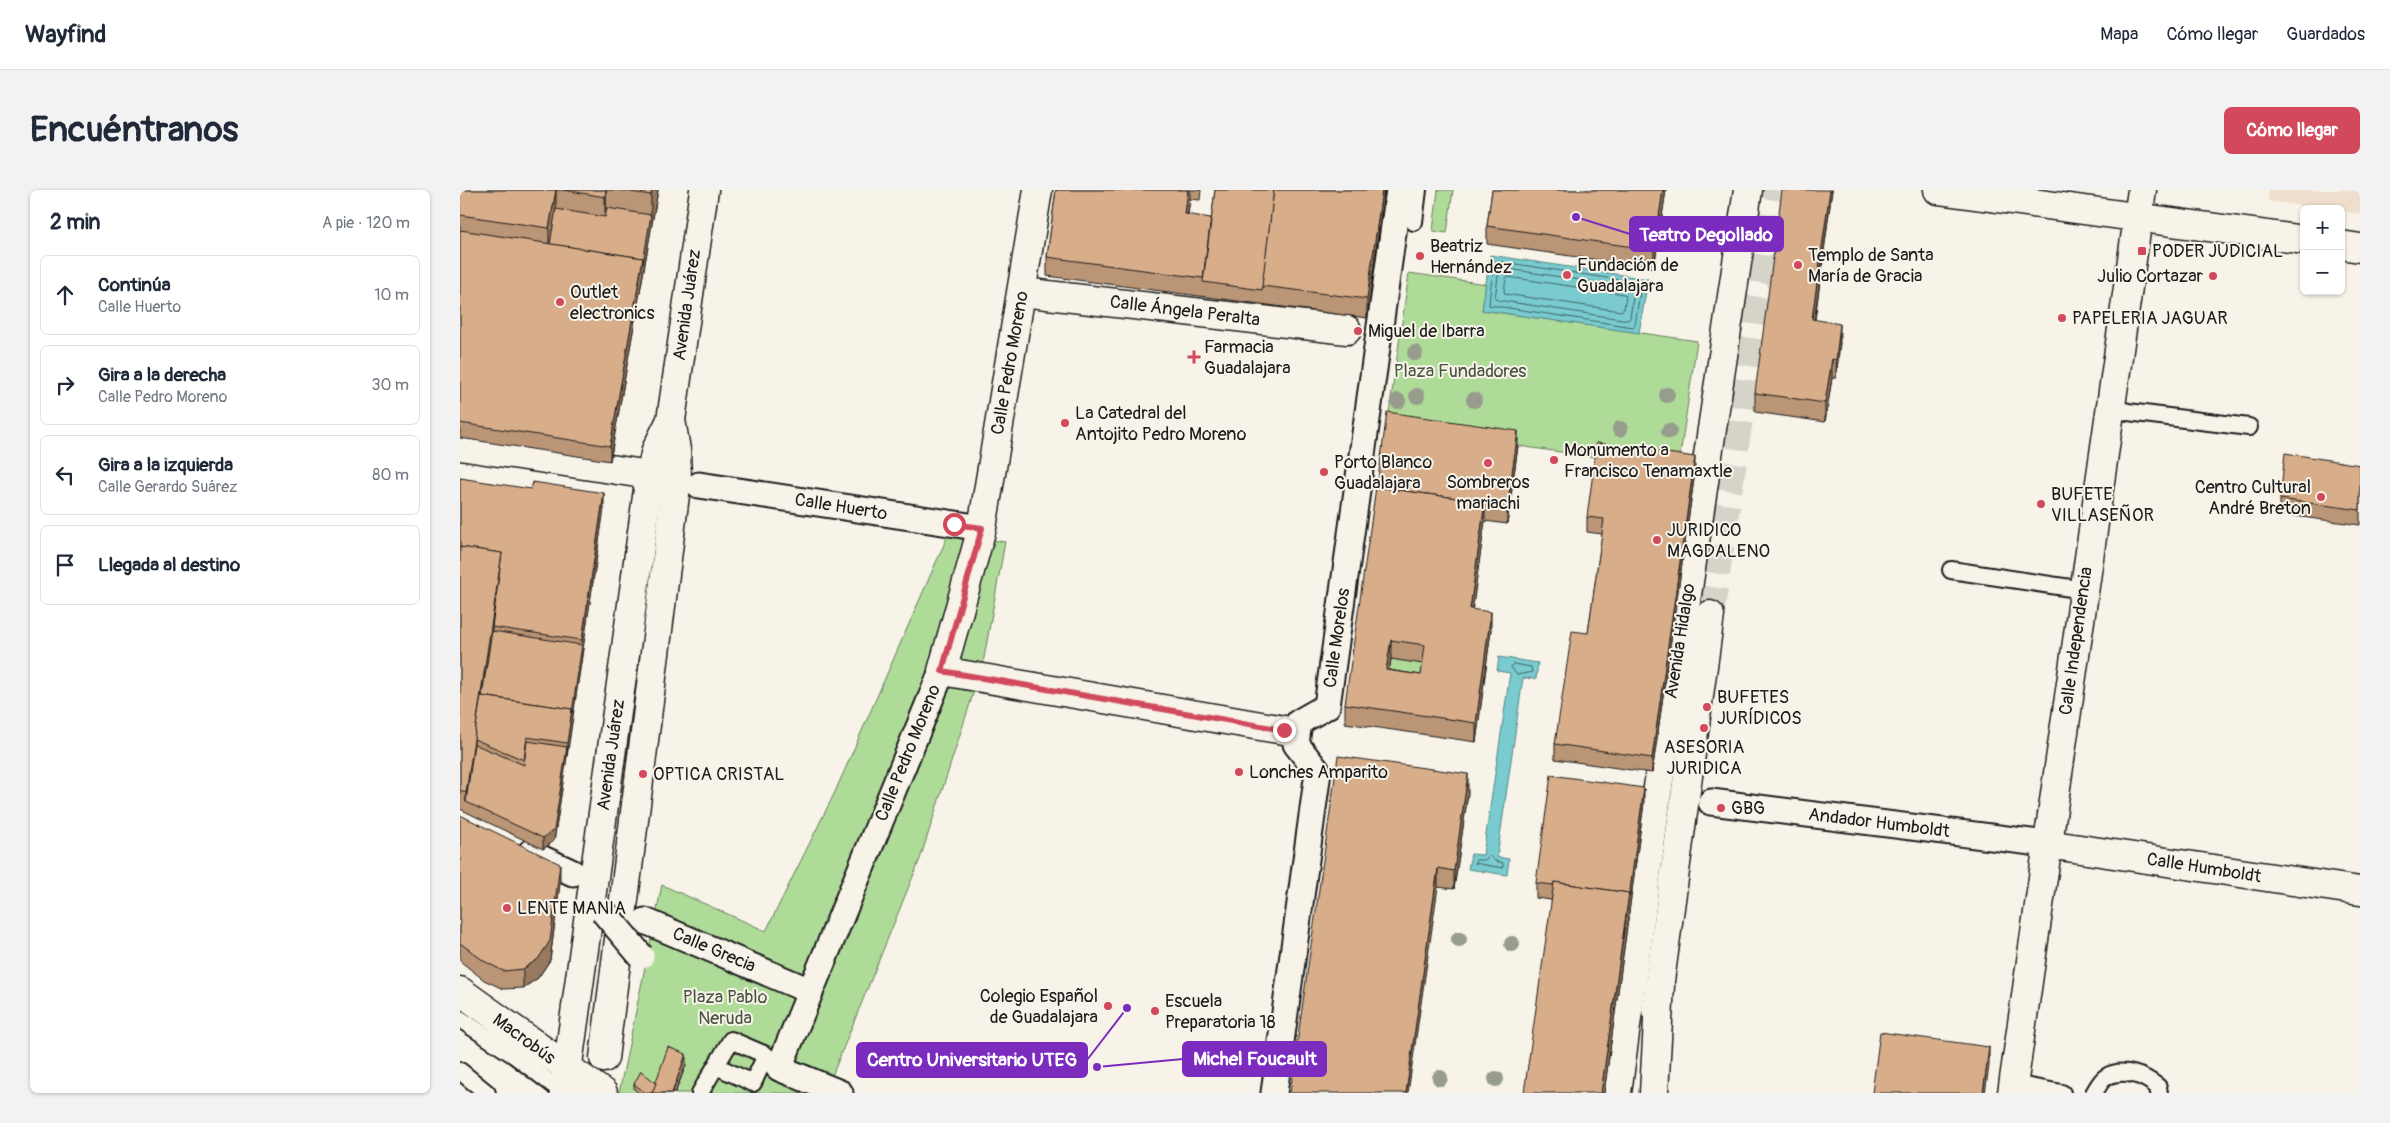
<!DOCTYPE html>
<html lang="es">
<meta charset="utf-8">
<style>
:root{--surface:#fff;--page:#f2f2f3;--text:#1f2937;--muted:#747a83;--line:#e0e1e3;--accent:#d1495b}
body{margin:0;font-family:Pangolin,sans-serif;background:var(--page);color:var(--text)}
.controls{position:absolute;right:15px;top:15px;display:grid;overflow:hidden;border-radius:8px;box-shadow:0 1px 4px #0004}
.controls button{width:45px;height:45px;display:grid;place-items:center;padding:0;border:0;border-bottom:1px solid var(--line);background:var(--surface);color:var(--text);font:25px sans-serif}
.stop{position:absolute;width:15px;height:15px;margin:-11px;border:4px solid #d1495b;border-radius:50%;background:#fff}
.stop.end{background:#d1495b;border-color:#fff;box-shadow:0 1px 5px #0008}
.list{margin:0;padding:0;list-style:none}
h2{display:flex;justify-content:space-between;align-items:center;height:65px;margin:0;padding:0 20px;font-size:21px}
h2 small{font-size:16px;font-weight:400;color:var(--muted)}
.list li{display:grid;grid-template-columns:32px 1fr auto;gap:15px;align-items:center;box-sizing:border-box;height:80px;margin:0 10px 10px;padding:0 10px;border:1px solid var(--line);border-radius:8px}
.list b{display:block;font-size:19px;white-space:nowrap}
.list p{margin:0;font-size:16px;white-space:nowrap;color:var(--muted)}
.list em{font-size:16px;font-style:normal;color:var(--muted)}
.icon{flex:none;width:28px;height:28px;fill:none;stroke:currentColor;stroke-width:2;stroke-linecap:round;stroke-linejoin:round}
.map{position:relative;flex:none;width:1900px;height:903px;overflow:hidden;border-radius:8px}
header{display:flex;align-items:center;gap:30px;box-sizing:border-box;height:70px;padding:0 25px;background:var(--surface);border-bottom:1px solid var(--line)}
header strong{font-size:24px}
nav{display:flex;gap:28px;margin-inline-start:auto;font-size:18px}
.intro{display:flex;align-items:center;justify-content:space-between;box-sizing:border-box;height:120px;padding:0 30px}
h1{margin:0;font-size:35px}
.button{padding:12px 22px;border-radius:8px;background:var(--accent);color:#fff;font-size:18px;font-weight:700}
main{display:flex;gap:30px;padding:0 30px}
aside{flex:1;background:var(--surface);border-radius:8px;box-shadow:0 1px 4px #0004}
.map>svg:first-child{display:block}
.built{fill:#eedecc}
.green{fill:#afdb99;stroke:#667c5a}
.water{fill:#79cbcf;stroke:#548587}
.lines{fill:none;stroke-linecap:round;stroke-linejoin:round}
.shore{stroke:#416264;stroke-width:1}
.secondary-tunnel{stroke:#d6d3c9;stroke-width:28;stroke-dasharray:28 14;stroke-linecap:butt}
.service-casing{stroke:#1c1c1c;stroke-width:20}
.pedestrian-casing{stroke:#1c1c1c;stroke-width:29}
.minor-casing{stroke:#1c1c1c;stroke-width:31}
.secondary-casing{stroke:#1c1c1c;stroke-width:31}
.primary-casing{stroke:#1c1c1c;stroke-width:31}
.service{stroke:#f7f3e8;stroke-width:16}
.pedestrian{stroke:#f7f3e8;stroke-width:25}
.minor{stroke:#f7f3e8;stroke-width:28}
.secondary{stroke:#f7f3e8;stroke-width:28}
.primary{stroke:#f7f3e8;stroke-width:28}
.pedestrian-bridge-casing{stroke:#1c1c1c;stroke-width:29;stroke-linecap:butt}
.pedestrian-bridge{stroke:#f7f3e8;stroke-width:25}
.tree{fill:#979c8d}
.wall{fill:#ba9576;stroke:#1c1c1c;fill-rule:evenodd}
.shaded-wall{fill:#977960;stroke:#1c1c1c}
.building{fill:#d8ad89;stroke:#1c1c1c;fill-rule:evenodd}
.route{stroke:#d1495b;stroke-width:6}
.poi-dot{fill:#d1495b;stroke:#f7f3e8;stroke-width:2}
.labels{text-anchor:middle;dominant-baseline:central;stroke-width:4;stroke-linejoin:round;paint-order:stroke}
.poi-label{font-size:18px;fill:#1c1c1c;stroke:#f7f3e8;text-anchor:start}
.street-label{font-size:18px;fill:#1c1c1c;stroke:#f7f3e8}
.park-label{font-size:18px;fill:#485542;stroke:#f7f3e8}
.leader{fill:none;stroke:#7b2cbf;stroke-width:2}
.callout-dot{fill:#7b2cbf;stroke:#f7f3e8;stroke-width:2}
.callout{fill:#7b2cbf;stroke:#7b2cbf;stroke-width:2}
.callout-label{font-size:19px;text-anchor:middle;font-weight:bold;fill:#fff}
</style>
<header>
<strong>Wayfind</strong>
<nav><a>Mapa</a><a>Cómo llegar</a><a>Guardados</a></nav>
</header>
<div class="intro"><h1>Encuéntranos</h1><a class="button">Cómo llegar</a></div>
<main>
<aside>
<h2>2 min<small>A pie · 120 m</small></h2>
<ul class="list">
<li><svg class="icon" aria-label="ahead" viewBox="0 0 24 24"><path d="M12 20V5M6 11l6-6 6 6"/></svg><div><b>Continúa</b><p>Calle Huerto</p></div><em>10 m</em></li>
<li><svg class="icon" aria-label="right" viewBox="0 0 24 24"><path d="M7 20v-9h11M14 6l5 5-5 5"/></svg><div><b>Gira a la derecha</b><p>Calle Pedro Moreno</p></div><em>30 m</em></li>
<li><svg class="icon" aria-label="left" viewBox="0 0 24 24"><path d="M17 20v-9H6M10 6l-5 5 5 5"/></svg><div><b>Gira a la izquierda</b><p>Calle Gerardo Suárez</p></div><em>80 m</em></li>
<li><svg class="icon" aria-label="arrive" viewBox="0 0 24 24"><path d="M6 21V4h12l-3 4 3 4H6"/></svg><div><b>Llegada al destino</b></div></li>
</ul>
</aside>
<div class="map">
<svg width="1900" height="903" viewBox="0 0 1900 903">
<rect width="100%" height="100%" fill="#f7f3e8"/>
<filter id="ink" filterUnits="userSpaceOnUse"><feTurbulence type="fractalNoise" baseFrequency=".02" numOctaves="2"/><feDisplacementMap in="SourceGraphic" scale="10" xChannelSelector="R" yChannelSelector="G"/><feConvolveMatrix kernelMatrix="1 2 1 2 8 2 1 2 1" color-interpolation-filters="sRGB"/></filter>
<g filter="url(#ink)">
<polygon class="built" points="1809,0 1900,0 1900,24 1881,21 1881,19 1865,19 1808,11"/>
<g class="green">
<polygon points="978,0 993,0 987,43 973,41"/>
<polygon points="949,83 1026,94 1022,120 1237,151 1218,279 927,237"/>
<polygon points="489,343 545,352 523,473 460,669 365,903 159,903 202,695 306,741 375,602"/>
<polygon points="931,469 965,474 961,504 926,499"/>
</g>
<g class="water">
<polygon points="1030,65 1188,89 1179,143 1022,120"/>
<polygon points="1039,467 1078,473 1076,489 1063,488 1037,667 1049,669 1047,685 1008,679 1011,664 1023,665 1050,483 1037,481"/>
</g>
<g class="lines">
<g class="shore">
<polygon points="1036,71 1180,93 1181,95 1175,135 1173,137 1029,115 1031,95"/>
<polygon points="1042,78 1173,98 1174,100 1170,128 1168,130 1037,110 1035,108 1039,80"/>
<polygon points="1048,87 1164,104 1166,106 1164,119 1161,121 1045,104 1044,101 1046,88"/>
<polygon points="1054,474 1071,477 1072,482 1057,485 1051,477"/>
<polygon points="1030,666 1035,671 1043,673 1043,678 1014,673 1016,670 1024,670"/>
</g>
<polyline class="secondary-tunnel" points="1250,425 1313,0"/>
<defs>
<g id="service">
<polyline points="954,32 958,0"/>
<polyline points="1650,217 1668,222 1789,237"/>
<polyline points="1491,380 1624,400"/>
<polyline points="0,829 54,865 104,903"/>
<polyline points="0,881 27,903"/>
<polyline points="1553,894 1602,903"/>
<polyline points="240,903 271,850 306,865 293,893 256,876"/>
<path d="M1634,903C1637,898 1641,890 1646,887C1663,877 1685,886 1698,897L1699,903"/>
</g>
<g id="pedestrian">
<polyline points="239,295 522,338"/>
<polyline points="1251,612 1587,654"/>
<polyline points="70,663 113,683"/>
<polyline points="185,731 350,801"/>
<polyline points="380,903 319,878 482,481"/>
<polyline points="814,903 858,582 836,554 839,532 867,516 939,0"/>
</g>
<g id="minor">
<polyline points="578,0 522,338 482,481 824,540"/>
<polyline points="1478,0 1844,50"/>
<polyline points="1881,55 1900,58"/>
<polyline points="562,102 887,140"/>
<polyline points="0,256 190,285"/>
<polyline points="1587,654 1900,701"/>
<polyline points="1157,903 1197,604 1288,0"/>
<polyline points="1552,903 1682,0"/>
</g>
<g id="secondary">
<polyline points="1196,820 1250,425"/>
<polyline points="144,868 217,289 216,260 211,230"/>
<polyline points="104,903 190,285 196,260 211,230 244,0"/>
</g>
<g id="primary">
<polyline points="0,801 143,903"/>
<polyline points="1194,903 1200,795"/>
</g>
</defs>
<use href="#service" class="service-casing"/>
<use href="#pedestrian" class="pedestrian-casing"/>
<use href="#minor" class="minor-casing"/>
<use href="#secondary" class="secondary-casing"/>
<use href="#primary" class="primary-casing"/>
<use href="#service" class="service"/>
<use href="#pedestrian" class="pedestrian"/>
<use href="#minor" class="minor"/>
<use href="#secondary" class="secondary"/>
<use href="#primary" class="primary"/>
<defs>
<polyline id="pedestrian-bridge" points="143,721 181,766"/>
</defs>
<use href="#pedestrian-bridge" class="pedestrian-bridge-casing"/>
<use href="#pedestrian-bridge" class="pedestrian-bridge"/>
</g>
<g class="tree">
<circle cx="955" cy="163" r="8"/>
<circle cx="1207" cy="205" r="8"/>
<circle cx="957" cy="206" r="8"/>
<circle cx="1014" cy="210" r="8"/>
<circle cx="938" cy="211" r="8"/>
<circle cx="1160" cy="239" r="8"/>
<circle cx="1209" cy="241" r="8"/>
<circle cx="999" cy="749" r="8"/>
<circle cx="1052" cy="754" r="8"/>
<circle cx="980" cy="888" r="8"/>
<circle cx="1036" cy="889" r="8"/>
</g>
<g class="wall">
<polygon points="0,0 198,0 150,271 0,248"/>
<polygon points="596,0 741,0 740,10 730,9 728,25 751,32 755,0 924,0 907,128 587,86 587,67"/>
<polygon points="1032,0 1206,0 1194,78 1027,54 1027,36"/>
<polygon points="1372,0 1355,130 1380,152 1376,188 1372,188 1365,232 1295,222 1295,203"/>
<path d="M1058,256L1047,334L1025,331L1012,419L1031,440L1016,552L885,533V514ZM931,469L963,474L961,485L929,480Z"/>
<polygon points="1900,275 1900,335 1820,324 1820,309"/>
<polygon points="1235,282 1192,583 1095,569 1095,554 1128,443 1142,344 1127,342 1127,327"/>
<polygon points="0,288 144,318 94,651 83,659 0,619"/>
<polygon points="1008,603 994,699 978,697 830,903"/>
<polygon points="1184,613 1144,903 1091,710 1076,708 1076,693"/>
<polygon points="0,625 100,693 90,770 78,788 63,798 43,799 24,790 0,771"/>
<polygon points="226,875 215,903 179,903 174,899 174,894 196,893"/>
</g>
<g class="shaded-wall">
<polygon points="96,0 96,29 89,69 89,38"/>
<polygon points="146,0 147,28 145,37 145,7"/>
<polygon points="192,0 198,0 150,271 150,256 183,68 191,25 191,5"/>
<polygon points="728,0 730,0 730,9 725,43 725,24"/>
<polygon points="922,0 924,0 907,128 907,109"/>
<polygon points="1203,0 1206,0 1194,78 1194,60"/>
<polygon points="1370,0 1372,0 1352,148 1352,129"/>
<polygon points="1380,134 1380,152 1376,188 1376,170"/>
<polygon points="1372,169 1372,188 1365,232 1365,213"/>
<polygon points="1058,241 1058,256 1047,334 1047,319"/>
<polygon points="1235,267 1235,282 1192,583 1192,568"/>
<polygon points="144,303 144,318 107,567 107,553"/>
<polygon points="1025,312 1025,331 1010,437 1010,419"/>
<polygon points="42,363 32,437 32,450 14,549 14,564 6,612 6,603"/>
<polygon points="1031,422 1031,440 1016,552 1016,533"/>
<polygon points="931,450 931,469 926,499 926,480"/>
<polygon points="107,557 107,567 94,651 83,659 83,648"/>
<polygon points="1008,584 1008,603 994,699 994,681"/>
<polygon points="1184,598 1184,613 1144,903 1141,903"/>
<polygon points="100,674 100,693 90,770 78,788 63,798 63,779"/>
<polygon points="978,678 978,697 948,903 946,903"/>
<polygon points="1529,857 1529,876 1525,903 1523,903"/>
<polygon points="226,864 226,875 215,903 212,903"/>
</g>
<g class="building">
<polygon points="0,0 96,0 89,38 0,25"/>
<polygon points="104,0 146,0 145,7"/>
<polygon points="159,0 192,0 191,5"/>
<polygon points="596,0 728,0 725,24 751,28 743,88 587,67"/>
<polygon points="755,0 814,0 802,100 743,92"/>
<polygon points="814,0 922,0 907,109 802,96"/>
<polygon points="1032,0 1203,0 1194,60 1027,36"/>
<polygon points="1322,0 1370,0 1352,129 1380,134 1376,170 1372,169 1365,213 1295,203"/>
<polygon points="147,18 191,25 183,73 183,68 90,54 96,19 145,27"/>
<polygon points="0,40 183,68 150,256 0,233"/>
<polygon points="927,222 1058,241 1047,319 1025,316 1025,312 917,297"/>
<polygon points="1137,253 1235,267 1192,568 1095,554 1112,441 1128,443 1144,329 1127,327"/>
<polygon points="1825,263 1900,275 1900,320 1820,309"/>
<polygon points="0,288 71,299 73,292 144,303 122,450 32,437 42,363 0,357"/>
<path d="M916,297L1025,312L1010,419L1031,422L1016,533L885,514ZM931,450L965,455L961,485L926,480Z"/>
<polygon points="0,357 42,363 6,603 0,600"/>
<polygon points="32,441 122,455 112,523 112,519 22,506"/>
<polygon points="21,506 112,519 107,553 67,547 64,570 14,549"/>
<polygon points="67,551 107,557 94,640 83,648 6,612 14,554 64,575"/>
<polygon points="878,566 1008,584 994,681 978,678 946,903 830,903"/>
<polygon points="1091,585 1184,598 1169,707 1169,703 1094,692 1093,695 1076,693"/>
<polygon points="0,625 100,674 90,751 78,769 63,779 43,781 24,771 0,753"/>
<polygon points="1094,692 1169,703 1141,903 1064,903"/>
<polygon points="1420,842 1529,857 1523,903 1412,903"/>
<polygon points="208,857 226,864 212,903 192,903"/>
<polygon points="181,881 196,893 192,903 186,903 174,894"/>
</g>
</g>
<g class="lines" filter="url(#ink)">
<polyline class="route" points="494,334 522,338 482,481 824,540"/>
</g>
<g class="poi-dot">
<rect x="1677" y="56" width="10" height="10" rx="2.5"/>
<circle cx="960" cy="66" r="5"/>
<circle cx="1338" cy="75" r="5"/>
<circle cx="1107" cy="85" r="5"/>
<circle cx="1753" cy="86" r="5"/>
<circle cx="100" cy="112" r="5"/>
<circle cx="1602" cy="128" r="5"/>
<circle cx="898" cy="141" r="5"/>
<path d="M731.5 159.5h5v5h5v5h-5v5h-5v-5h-5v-5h5z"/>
<circle cx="605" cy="233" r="5"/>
<circle cx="1094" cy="270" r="5"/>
<circle cx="1028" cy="273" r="5"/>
<circle cx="864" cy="282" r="5"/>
<circle cx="1861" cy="307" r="5"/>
<circle cx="1581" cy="314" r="5"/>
<circle cx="1197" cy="350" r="5"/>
<circle cx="1247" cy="517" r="5"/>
<circle cx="1244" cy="538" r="5"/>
<circle cx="779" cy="582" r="5"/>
<circle cx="183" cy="584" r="5"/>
<circle cx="1261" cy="618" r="5"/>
<circle cx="47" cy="718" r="5"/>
<circle cx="648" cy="816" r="5"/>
<circle cx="695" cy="821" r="5"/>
</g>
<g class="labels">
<g class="poi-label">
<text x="970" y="56">Beatriz<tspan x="970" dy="21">Hernández</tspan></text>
<text x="1692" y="61">PODER JUDICIAL</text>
<text x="1348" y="65">Templo de Santa<tspan x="1348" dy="21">María de Gracia</tspan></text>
<text x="1117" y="75">Fundación de<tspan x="1117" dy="21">Guadalajara</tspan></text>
<text x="1743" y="86" text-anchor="end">Julio Cortazar</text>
<text x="110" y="102">Outlet<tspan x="110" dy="21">electronics</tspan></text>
<text x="1612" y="128">PAPELERIA JAGUAR</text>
<text x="908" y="141">Miguel de Ibarra</text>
<text x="744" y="157">Farmacia<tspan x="744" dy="21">Guadalajara</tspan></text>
<text x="615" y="223">La Catedral del<tspan x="615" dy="21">Antojito Pedro Moreno</tspan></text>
<text x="1104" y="260">Monumento a<tspan x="1104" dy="21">Francisco Tenamaxtle</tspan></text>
<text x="874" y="272">Porto Blanco<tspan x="874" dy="21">Guadalajara</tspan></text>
<text x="1028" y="292" text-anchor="middle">Sombreros<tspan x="1028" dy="21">mariachi</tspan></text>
<text x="1851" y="297" text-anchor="end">Centro Cultural<tspan x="1851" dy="21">André Breton</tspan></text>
<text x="1591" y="304">BUFETE<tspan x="1591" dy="21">VILLASEÑOR</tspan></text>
<text x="1207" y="340">JURIDICO<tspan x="1207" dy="21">MAGDALENO</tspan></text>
<text x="1257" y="507">BUFETES<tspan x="1257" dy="21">JURÍDICOS</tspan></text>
<text x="1244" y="557" text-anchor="middle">ASESORIA<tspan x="1244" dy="21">JURIDICA</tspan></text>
<text x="789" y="582">Lonches Amparito</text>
<text x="193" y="584">OPTICA CRISTAL</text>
<text x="1271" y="618">GBG</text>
<text x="57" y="718">LENTE MANIA</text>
<text x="638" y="806" text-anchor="end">Colegio Español<tspan x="638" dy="21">de Guadalajara</tspan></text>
<text x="705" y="811">Escuela<tspan x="705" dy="21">Preparatoria 18</tspan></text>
</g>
<g class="street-label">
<text transform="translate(227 115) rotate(-82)">Avenida Juárez</text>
<text transform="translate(725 121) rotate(7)">Calle Ángela Peralta</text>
<text transform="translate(550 173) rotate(-80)">Calle Pedro Moreno</text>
<text transform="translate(381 317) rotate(9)">Calle Huerto</text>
<text transform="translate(877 448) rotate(-82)">Calle Morelos</text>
<text transform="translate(1220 451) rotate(-81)">Avenida Hidalgo</text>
<text transform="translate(1616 451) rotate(-82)">Calle Independencia</text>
<text transform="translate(448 563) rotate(-68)">Calle Pedro Moreno</text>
<text transform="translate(151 565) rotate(-82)">Avenida Juárez</text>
<text transform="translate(1419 633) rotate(7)">Andador Humboldt</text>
<text transform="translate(1744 678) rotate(9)">Calle Humboldt</text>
<text transform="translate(254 760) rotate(23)">Calle Grecia</text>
<text transform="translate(64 849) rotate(36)">Macrobús</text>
</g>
<g class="park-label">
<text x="1000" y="181">Plaza Fundadores</text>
<text x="265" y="807">Plaza Pablo<tspan x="265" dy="21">Neruda</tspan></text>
</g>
</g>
<path class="leader" d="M1116 27L1170 44M637 877L723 869M667 818L627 870"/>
<g class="callout-dot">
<circle cx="1116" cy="27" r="5"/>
<circle cx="637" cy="877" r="5"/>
<circle cx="667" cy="818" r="5"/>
</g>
<g class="callout">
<rect x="1170" y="27" width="153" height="34" rx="5"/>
<rect x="723" y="852" width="143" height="34" rx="5"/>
<rect x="397" y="853" width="230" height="34" rx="5"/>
</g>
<g class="callout-label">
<text x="1246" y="51">Teatro Degollado</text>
<text x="795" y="875">Michel Foucault</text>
<text x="512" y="876">Centro Universitario UTEG</text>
</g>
</svg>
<div class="controls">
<button>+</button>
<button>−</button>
</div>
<div class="stop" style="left:494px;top:334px"></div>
<div class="stop end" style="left:824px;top:540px"></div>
</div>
</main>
